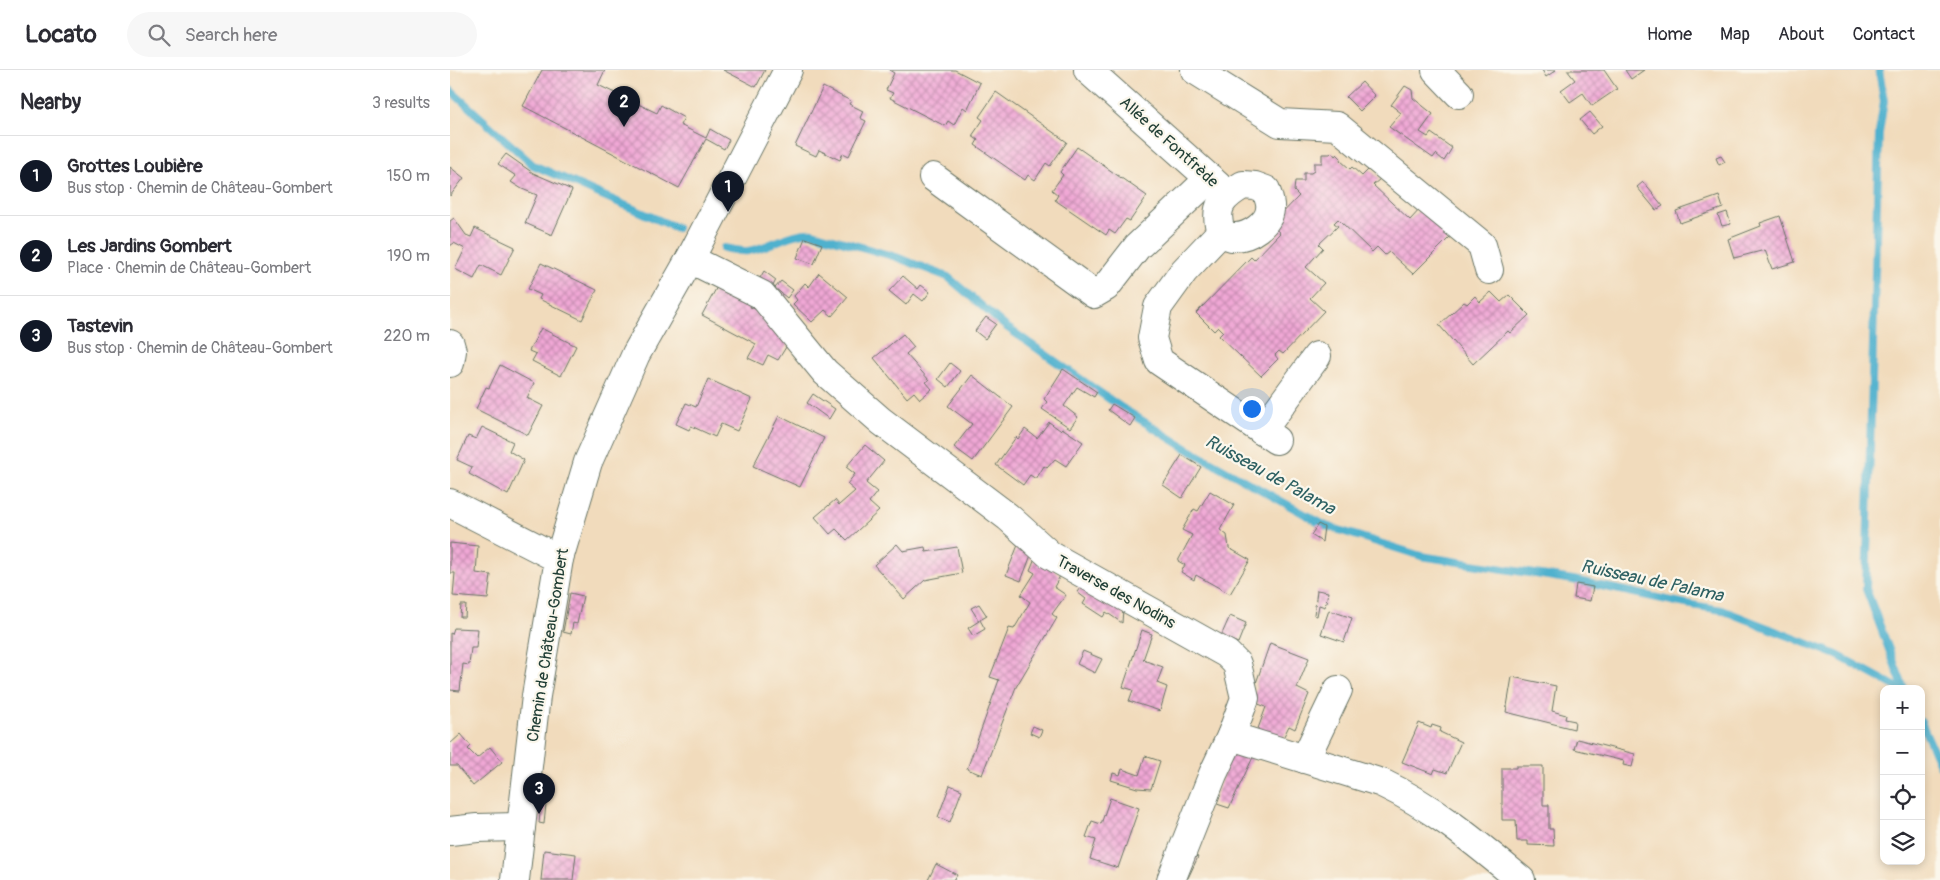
<!DOCTYPE html>
<meta charset="utf-8">
<style>
:root{--surface:#fff;--page:#f7f7f7;--text:#2b2b33;--muted:#7c7c81;--line:#e1e1e2;--accent:#111827}
body{margin:0;font-family:Pangolin,sans-serif;background:var(--page);color:var(--text)}
.controls{position:absolute;right:15px;bottom:15px;display:grid;overflow:hidden;border-radius:10px;box-shadow:0 2px 8px #0003}
.controls button{width:45px;height:45px;display:grid;place-items:center;padding:0;border:0;border-bottom:1px solid var(--line);background:var(--surface);color:var(--text);font:25px sans-serif}
.you{position:absolute;left:801px;top:338px;width:18px;height:18px;margin:-12px;border:4px solid #fff;border-radius:50%;background:#1a73e8;box-shadow:0 0 0 8px #1a73e833}
.badge{display:grid;place-items:center;width:32px;height:32px;border-radius:50%;background:var(--accent);color:#fff;font-size:16px;font-weight:700}
.pin{position:absolute;translate:-50% -41px;filter:drop-shadow(0 1px 2px #0008)}
.pin::after{content:'';position:absolute;top:26px;width:18px;height:15px;background:inherit;clip-path:polygon(0 0,100% 0,50% 100%)}
.list{margin:0;padding:0;list-style:none}
h2{display:flex;justify-content:space-between;align-items:center;height:65px;margin:0;padding:0 20px;font-size:21px}
h2 small{font-size:16px;font-weight:400;color:var(--muted)}
.list li{display:grid;grid-template-columns:32px 1fr auto;gap:15px;align-items:center;box-sizing:border-box;height:80px;padding:0 20px;border-top:1px solid var(--line)}
.list b{display:block;font-size:19px;white-space:nowrap}
.list p{margin:0;font-size:16px;white-space:nowrap;color:var(--muted)}
.list em{font-size:16px;font-style:normal;color:var(--muted)}
.icon{flex:none;width:28px;height:28px;fill:none;stroke:currentColor;stroke-width:2;stroke-linecap:round;stroke-linejoin:round}
.map{position:relative;flex:none;width:1490px;height:810px;overflow:hidden}
header{display:flex;align-items:center;gap:30px;box-sizing:border-box;height:70px;padding:0 25px;background:var(--surface);border-bottom:1px solid var(--line)}
header strong{font-size:24px}
nav{display:flex;gap:28px;margin-inline-start:auto;font-size:18px}
.search{width:350px;height:45px;background:var(--page);display:flex;align-items:center;gap:12px;box-sizing:border-box;padding:0 18px;border-radius:28px;color:var(--muted);font-size:19px}
main{display:flex}
aside{flex:1;background:var(--surface)}
.map>svg:first-child{display:block}
.lines{fill:none;stroke-linecap:round;stroke-linejoin:round}
.stream{stroke:#4fb1ce;stroke-width:8}
.building{fill:url(#building-cross-hatch)}
.minor-casing{stroke:#687464;stroke-width:30}
.minor{stroke:#fff;stroke-width:28}
.labels{text-anchor:middle;dominant-baseline:central;stroke-width:4.5;stroke-linejoin:round;paint-order:stroke}
.street-label{font-size:16px;fill:#1f3d34;stroke:#fbf7ec}
.water-label{font-size:18px;font-style:italic;fill:#2d6062;stroke:#fbf7ec}
</style>
<header>
<strong>Locato</strong>
<div class="search"><svg class="icon" aria-label="search" viewBox="0 0 24 24"><circle cx="10" cy="10" r="6"/><path d="M15 15l6 6"/></svg>Search here</div>
<nav><a>Home</a><a>Map</a><a>About</a><a>Contact</a></nav>
</header>
<main>
<aside>
<h2>Nearby<small>3 results</small></h2>
<ul class="list">
<li><span class="badge">1</span><div><b>Grottes Loubière</b><p>Bus stop · Chemin de Château-Gombert</p></div><em>150 m</em></li>
<li><span class="badge">2</span><div><b>Les Jardins Gombert</b><p>Place · Chemin de Château-Gombert</p></div><em>190 m</em></li>
<li><span class="badge">3</span><div><b>Tastevin</b><p>Bus stop · Chemin de Château-Gombert</p></div><em>220 m</em></li>
</ul>
</aside>
<div class="map">
<svg width="1490" height="810" viewBox="0 0 1490 810">
<defs>
<pattern id="building-cross-hatch" width="8" height="8" patternUnits="userSpaceOnUse" patternTransform="scale(1.25)"><rect width="8" height="8" fill="#f0a7d5"/><path d="M0 0l8 8M0 8l8-8" fill="none" stroke="#c289ae"/></pattern>
</defs>
<rect width="100%" height="100%" fill="#fbf7ec"/>
<filter id="ink" filterUnits="userSpaceOnUse"><feTurbulence type="fractalNoise" baseFrequency=".02" numOctaves="2"/><feDisplacementMap in="SourceGraphic" scale="10" xChannelSelector="R" yChannelSelector="G"/><feConvolveMatrix kernelMatrix="1 2 1 2 8 2 1 2 1" color-interpolation-filters="sRGB"/></filter>
<filter id="wash" filterUnits="userSpaceOnUse"><feTurbulence type="fractalNoise" baseFrequency=".0096" numOctaves="4" result="noise"/><feDisplacementMap in="SourceGraphic" scale="20" xChannelSelector="R" yChannelSelector="G"/><feGaussianBlur stdDeviation="1.12" result="paint"/><feColorMatrix in="noise" values="0 0 0 0 0 0 0 0 0 0 0 0 0 0 0 0 0 1.4 0 .05"/><feComposite in="paint" operator="in"/></filter>
<g filter="url(#wash)">
<rect width="100%" height="100%" fill="#f1dbbc"/>
<g class="lines">
<g class="stream">
<polyline points="1429,0 1434,31 1429,63 1416,519 1454,619"/>
<polyline points="0,20 83,95 227,158"/>
<path d="M274,178C281,179 290,182 298,181C320,178 340,161 363,163L446,187L498,207L555,256L672,338L736,378L876,456L971,486L1123,510L1236,534L1272,540L1387,585L1450,619"/>
<polyline points="1471,652 1490,695"/>
</g>
</g>
<g id="blocks">
<g class="building">
<polygon points="92,0 155,0 148,15 207,43 211,35 234,48 230,55 256,68 260,59 279,70 274,79 256,69 229,118 73,36"/>
<polygon points="273,0 315,0 306,17"/>
<polygon points="439,0 505,0 530,13 517,40 513,37 504,55 498,51 495,56 440,28 443,23 436,20 444,3"/>
<polygon points="1092,0 1106,0 1096,7"/>
<polygon points="1117,0 1154,0 1167,19 1142,36 1133,23 1120,32 1111,20 1125,10"/>
<polygon points="1175,0 1194,0 1181,9"/>
<polygon points="912,12 925,26 910,41 896,27"/>
<polygon points="955,16 962,20 963,28 983,44 970,62 978,67 981,63 1002,78 994,91 986,84 983,88 939,57 951,43 941,35"/>
<polygon points="373,17 401,31 399,34 413,41 410,48 416,51 399,86 393,83 390,90 369,80 366,86 345,76"/>
<polygon points="546,22 617,72 600,96 596,93 585,110 578,105 575,110 525,75 528,70 522,66 533,50 529,47"/>
<polygon points="1140,42 1152,56 1142,64 1130,50"/>
<polygon points="627,77 697,126 680,151 676,149 665,164 659,160 656,165 605,130 608,125 602,120 613,105 610,102"/>
<polygon points="882,82 885,86 887,84 891,88 890,90 900,99 902,97 912,106 919,99 930,109 923,115 960,150 971,138 1001,166 963,204 939,182 935,185 927,177 922,182 888,149 884,153 888,156 869,174 873,178 856,197 874,213 860,228 874,241 833,284 829,281 825,285 828,289 811,306 769,266 773,262 768,257 764,261 746,243 801,187 804,190 830,163 821,155 849,126 844,121 845,111 854,111 854,103 861,103 864,101 864,93 872,93 872,84 880,84"/>
<polygon points="56,84 83,103 122,120 102,165 75,153 87,125 72,119 61,112 66,106 48,94"/>
<polygon points="1271,86 1275,92 1269,95 1266,88"/>
<polygon points="0,97 14,108 0,126"/>
<polygon points="1193,112 1213,136 1206,140 1187,117"/>
<polygon points="1269,126 1273,138 1230,153 1226,141"/>
<polygon points="1277,142 1281,154 1272,156 1268,145"/>
<polygon points="1330,146 1345,192 1322,199 1315,180 1284,188 1278,169 1311,156 1310,153"/>
<polygon points="4,148 16,165 21,167 25,158 65,177 51,205 31,195 24,209 5,199 15,179 4,173 0,176 0,151"/>
<polygon points="355,168 372,174 364,194 347,188"/>
<polygon points="91,193 147,220 132,250 89,229 91,225 78,219"/>
<polygon points="314,201 326,210 323,216 310,208"/>
<polygon points="369,203 398,227 382,246 375,240 362,252 343,234 347,230 344,226 355,213 359,217"/>
<polygon points="453,206 468,219 471,215 480,222 473,231 464,224 456,235 439,221"/>
<polygon points="331,211 343,220 337,228 325,218"/>
<polygon points="269,213 304,229 300,237 322,246 341,269 328,290 318,285 313,295 298,288 306,274 252,245"/>
<polygon points="1041,222 1051,232 1059,225 1079,245 1060,263 1058,261 1023,294 989,255 1014,232 1017,234 1025,226 1030,232"/>
<polygon points="536,247 546,254 535,269 525,261"/>
<polygon points="91,258 126,276 111,306 82,291 86,284 79,281"/>
<polygon points="453,264 464,277 456,284 479,310 476,312 482,319 470,329 464,322 457,328 424,288"/>
<polygon points="500,293 510,301 498,317 488,309"/>
<polygon points="50,295 84,313 77,328 93,336 78,365 26,339 36,317 39,318"/>
<polygon points="613,299 647,322 644,327 627,317 614,336 628,347 620,358 592,339 597,332 594,329"/>
<polygon points="522,305 563,337 523,391 504,377 522,354 498,336"/>
<polygon points="258,309 302,329 287,361 271,354 265,367 241,356 239,360 226,354 236,333 246,337"/>
<polygon points="363,324 385,339 379,349 357,333"/>
<polygon points="662,334 685,348 680,356 658,340"/>
<polygon points="329,346 374,368 350,417 303,396"/>
<polygon points="599,352 610,360 612,358 633,372 616,396 605,389 597,398 594,396 586,409 580,405 573,415 546,395 566,367 568,369 575,359 587,368"/>
<polygon points="32,357 63,372 59,381 74,390 58,425 19,404 22,397 7,390 18,366 26,369"/>
<polygon points="415,375 434,391 416,413 427,422 419,432 429,441 397,470 386,459 380,464 365,447 385,430 389,435 405,421 397,414 405,404 396,397"/>
<polygon points="732,385 751,397 732,428 713,415"/>
<polygon points="760,421 784,435 770,460 777,465 779,478 800,490 780,524 746,505 744,510 731,502 735,495 728,491 742,465 732,460 744,439 748,441"/>
<polygon points="868,454 874,457 872,472 861,465"/>
<polygon points="0,473 28,476 26,503 41,505 38,529 3,526 5,503 0,503"/>
<polygon points="447,474 453,481 475,477 476,482 507,477 512,503 475,510 454,529 424,495"/>
<polygon points="568,475 583,480 571,511 556,505"/>
<polygon points="587,483 610,506 604,517 616,525 602,544 607,548 566,617 532,705 517,699 549,610 540,607 559,558 564,559 580,532 571,525 585,503 580,500"/>
<polygon points="630,511 673,539 672,553 656,542 653,547 633,534 636,529 627,522 630,518 627,516"/>
<polygon points="1126,514 1143,517 1140,531 1124,528"/>
<polygon points="867,520 878,522 875,537 869,535 867,546 864,545"/>
<polygon points="120,523 133,526 127,554 123,553 121,564 113,562"/>
<polygon points="529,534 537,546 530,550 535,559 523,566 518,558 529,551 521,538"/>
<polygon points="11,535 16,535 15,547 10,547"/>
<polygon points="879,540 902,548 894,572 871,564"/>
<polygon points="780,546 796,553 788,573 771,566"/>
<polygon points="4,558 28,559 26,578 21,578 19,595 13,594 10,621 0,620 0,563 2,564"/>
<polygon points="692,560 702,564 693,590 713,597 707,613 717,617 710,641 679,631 683,620 673,617"/>
<polygon points="820,573 859,588 847,618 859,624 845,659 839,656 829,676 806,664 816,637 801,631 807,617 805,616"/>
<polygon points="633,581 652,589 645,603 627,594"/>
<polygon points="1062,607 1106,616 1102,641 1116,645 1115,649 1125,651 1124,659 1056,642"/>
<polygon points="969,653 981,658 982,655 991,658 990,662 1011,672 997,703 985,699 983,704 952,692"/>
<polygon points="583,656 592,660 589,667 580,663"/>
<polygon points="11,664 21,676 18,679 27,688 40,677 52,692 23,716 7,696 0,696 0,674"/>
<polygon points="1127,669 1185,684 1182,697 1173,695 1174,691 1124,679"/>
<polygon points="783,673 805,683 779,738 764,733"/>
<polygon points="695,686 710,691 701,719 687,718 661,710 663,703 670,705 672,699 689,705"/>
<polygon points="1066,696 1093,696 1093,735 1099,735 1099,759 1103,759 1104,776 1078,775 1078,771 1067,771 1066,750 1052,750 1052,698 1066,698"/>
<polygon points="95,711 102,712 101,724 93,723"/>
<polygon points="500,715 512,720 500,752 488,747"/>
<polygon points="660,728 689,738 668,798 640,789 646,770 636,767 642,751 651,754"/>
<polygon points="91,733 96,734 94,754 89,753"/>
<polygon points="94,780 126,784 123,810 91,810"/>
<polygon points="736,783 748,787 738,808 727,803"/>
<polygon points="486,794 507,805 504,810 478,810"/>
</g>
</g>
</g>
<g filter="url(#ink)">
<use href="#blocks" fill-opacity="0" stroke="#687464" stroke-width="1"/>
<g class="lines">
<defs>
<g id="minor">
<polyline points="638,0 777,124"/>
<polyline points="745,0 830,53 887,56 1032,175 1039,200"/>
<polyline points="986,0 1009,24"/>
<polyline points="483,107 644,224 656,217 687,177 760,108"/>
<path d="M793,115L805,116L816,120C818,127 821,133 820,139C819,154 799,167 785,167C781,168 775,164 771,162C763,137 772,127 793,115Z"/>
<polyline points="771,162 734,201 708,237 702,268 709,291 826,370"/>
<path d="M240,189L312,225L375,302L431,351L558,447L600,485L777,584L787,594L795,628L781,666L932,713C985,738 1026,773 1071,810"/>
<polyline points="0,274 2,281 0,293"/>
<polyline points="812,361 867,286"/>
<polyline points="0,433 109,489"/>
<polyline points="855,689 888,620"/>
<polyline points="0,761 27,758 71,757"/>
<polyline points="65,810 86,626 109,489 138,392 186,284 240,189 338,0"/>
<polyline points="721,810 763,704 781,666"/>
</g>
</defs>
<use href="#minor" class="minor-casing"/>
<use href="#minor" class="minor"/>
</g>
</g>
<g class="labels">
<g class="street-label">
<text transform="translate(719 72) rotate(42)">Allée de Fontfrède</text>
<text transform="translate(666 522) rotate(29)">Traverse des Nodins</text>
<text transform="translate(98 575) rotate(-81)">Chemin de Château-Gombert</text>
</g>
<g class="water-label">
<text transform="translate(820 405) rotate(29)">Ruisseau de Palama</text>
<text transform="translate(1202 511) rotate(12)">Ruisseau de Palama</text>
</g>
</g>
</svg>
<div class="controls">
<button>+</button>
<button>−</button>
<button><svg class="icon" aria-label="locate" viewBox="0 0 24 24"><circle cx="12" cy="12" r="6"/><path d="M12 2v4M12 18v4M2 12h4M18 12h4"/></svg></button>
<button><svg class="icon" aria-label="layers" viewBox="0 0 24 24"><path d="M12 4l9 5-9 5-9-5zM3 14l9 5 9-5"/></svg></button>
</div>
<div class="you"></div>
<div class="pin badge" style="left:278px;top:142px">1</div>
<div class="pin badge" style="left:174px;top:57px">2</div>
<div class="pin badge" style="left:89px;top:744px">3</div>
</div>
</main>
